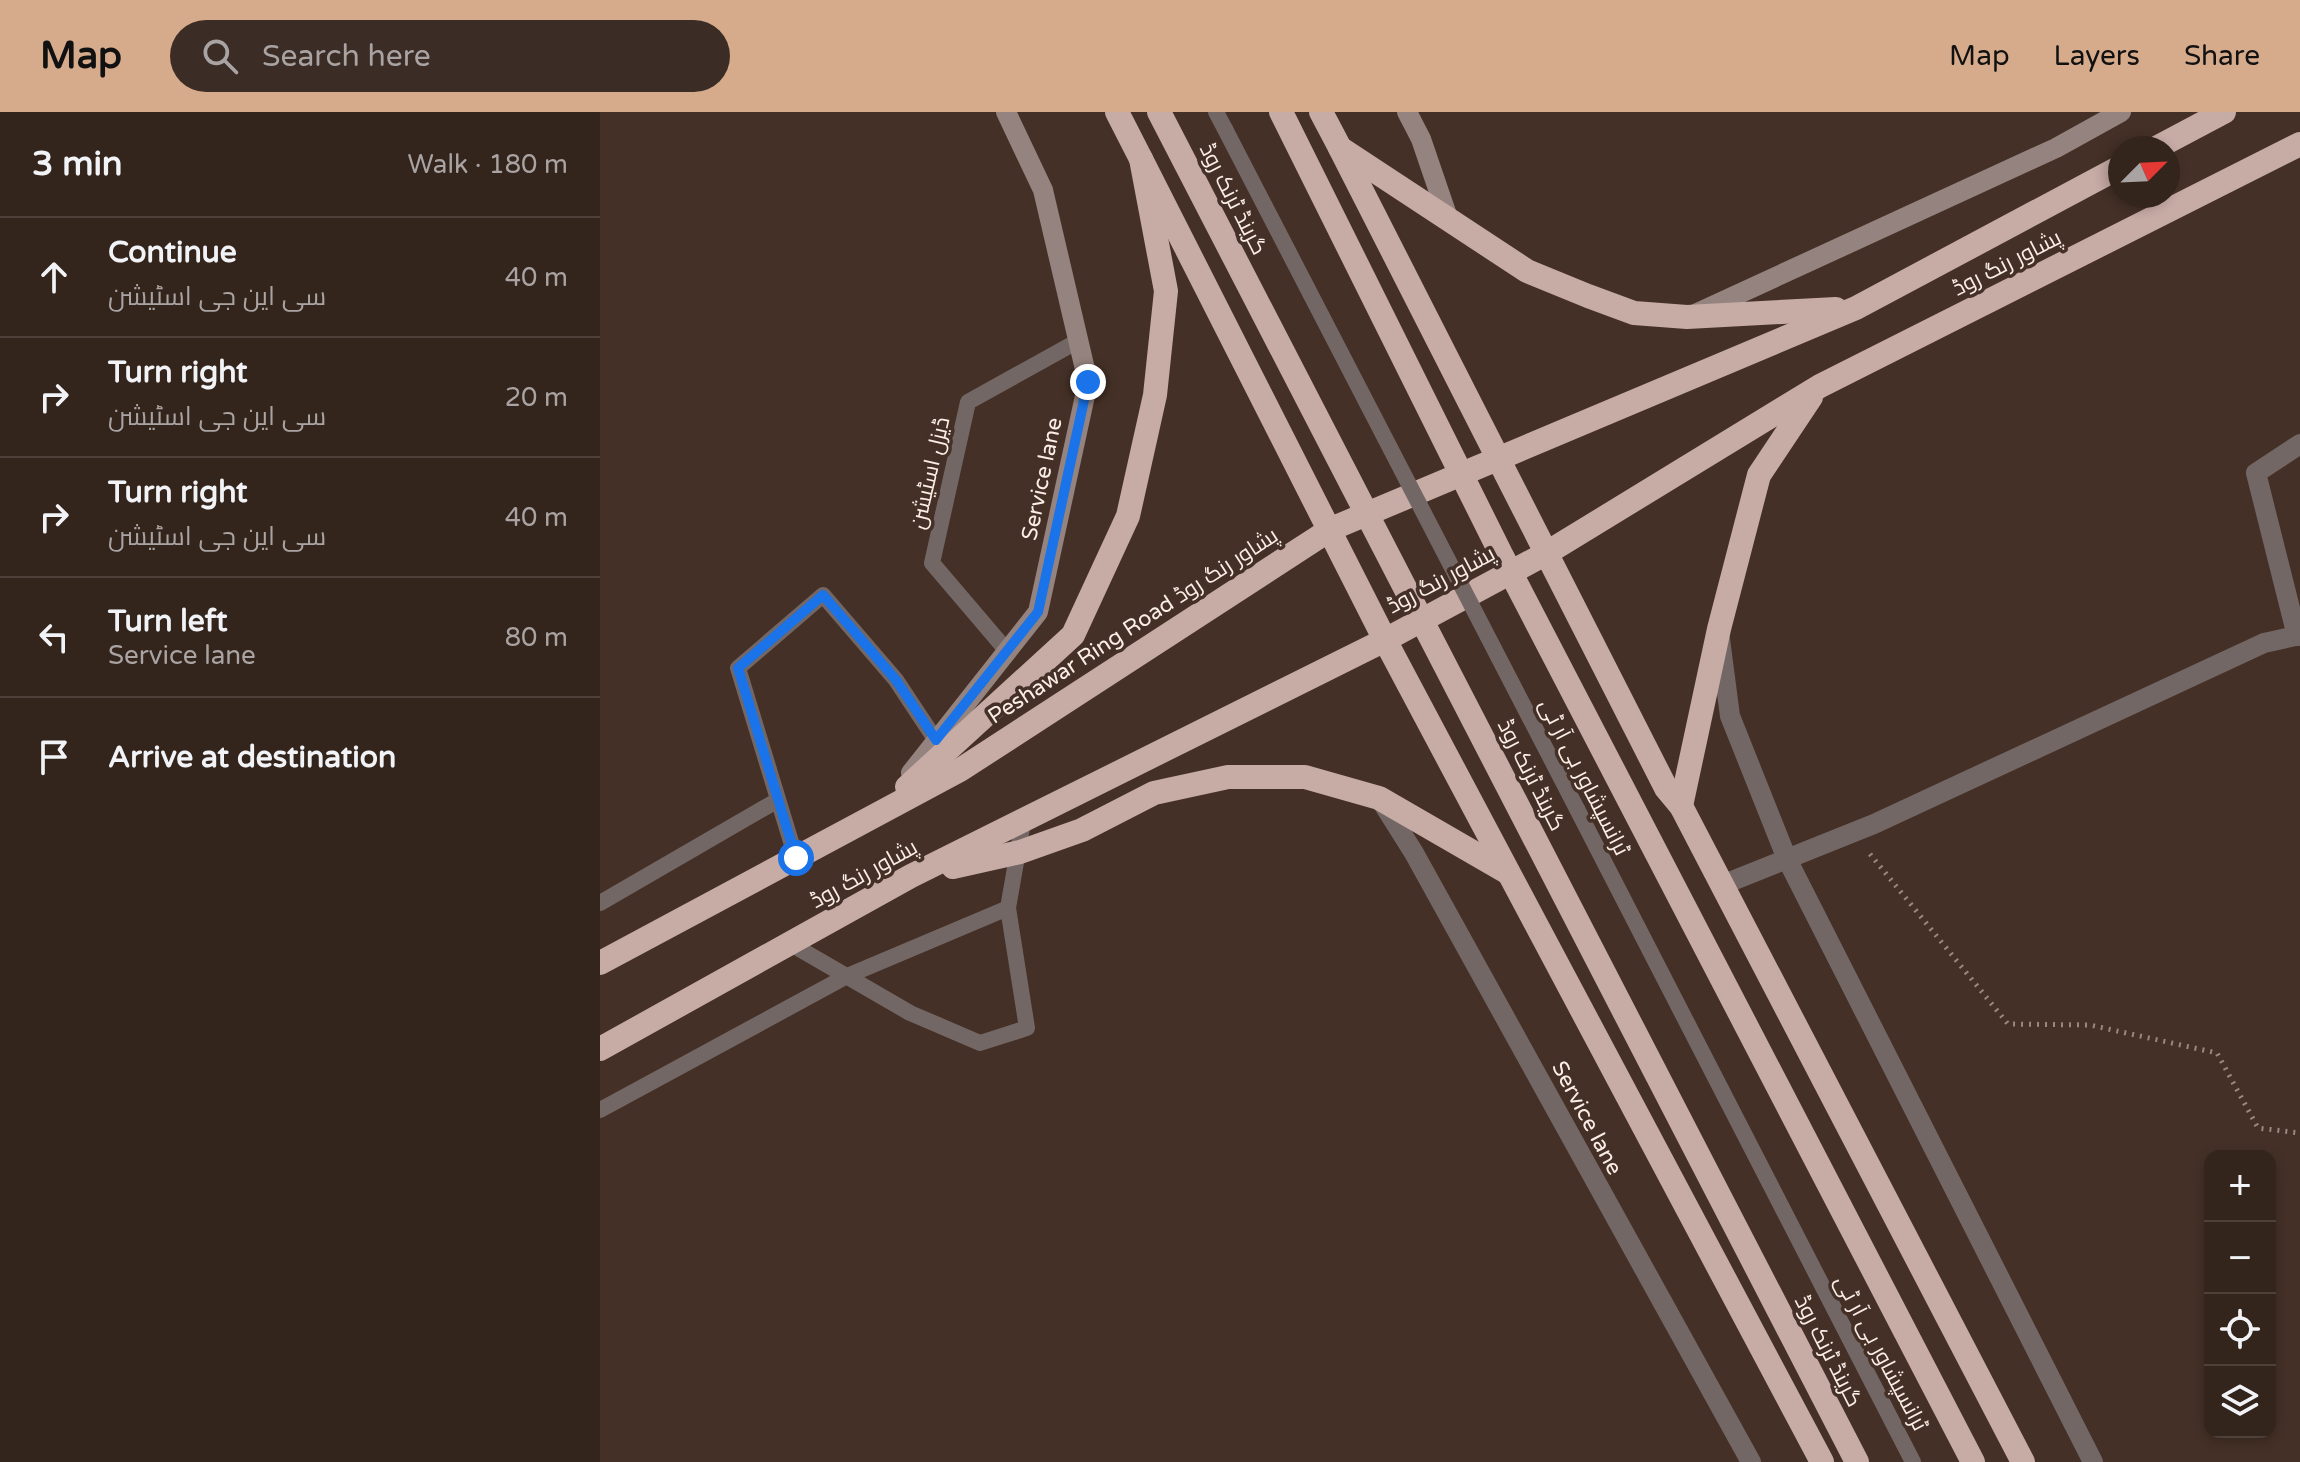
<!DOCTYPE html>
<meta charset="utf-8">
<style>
:root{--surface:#33241c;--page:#3b2c25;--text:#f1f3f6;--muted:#a9a4a3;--line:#4e413b;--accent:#d6ab8b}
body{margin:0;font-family:"Varela Round",Cairo,sans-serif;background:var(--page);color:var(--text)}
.controls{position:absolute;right:24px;bottom:24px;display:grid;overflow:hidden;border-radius:16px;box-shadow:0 4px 12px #0003}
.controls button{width:72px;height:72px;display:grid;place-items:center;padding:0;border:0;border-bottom:2px solid var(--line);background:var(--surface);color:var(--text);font:40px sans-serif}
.compass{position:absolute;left:1508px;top:24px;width:72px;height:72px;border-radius:50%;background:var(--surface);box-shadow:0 4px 12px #0003;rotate:66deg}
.stop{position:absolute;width:24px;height:24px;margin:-18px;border:6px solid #1a73e8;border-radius:50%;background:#fff}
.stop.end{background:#1a73e8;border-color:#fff;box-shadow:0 2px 8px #0008}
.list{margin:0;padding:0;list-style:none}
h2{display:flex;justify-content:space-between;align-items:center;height:104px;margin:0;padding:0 32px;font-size:34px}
h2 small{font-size:26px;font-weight:400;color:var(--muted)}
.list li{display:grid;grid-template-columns:52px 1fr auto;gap:24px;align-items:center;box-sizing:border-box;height:120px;padding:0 32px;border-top:2px solid var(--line)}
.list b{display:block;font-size:30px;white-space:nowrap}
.list p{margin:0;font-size:26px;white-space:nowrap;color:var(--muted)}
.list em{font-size:26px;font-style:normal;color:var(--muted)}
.icon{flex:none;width:44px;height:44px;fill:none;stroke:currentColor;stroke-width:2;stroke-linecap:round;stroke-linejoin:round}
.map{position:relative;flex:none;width:1700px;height:1350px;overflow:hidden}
header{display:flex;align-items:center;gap:48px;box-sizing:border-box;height:112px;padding:0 40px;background:var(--accent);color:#111}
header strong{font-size:38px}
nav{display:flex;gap:44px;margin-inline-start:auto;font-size:28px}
.search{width:560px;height:72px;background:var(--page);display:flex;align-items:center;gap:20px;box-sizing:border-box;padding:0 28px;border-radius:44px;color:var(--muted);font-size:30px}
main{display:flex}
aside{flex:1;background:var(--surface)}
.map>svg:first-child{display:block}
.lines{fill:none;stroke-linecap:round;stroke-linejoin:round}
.path{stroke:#99887f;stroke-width:5;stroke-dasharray:2 6;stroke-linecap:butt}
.lane{stroke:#736765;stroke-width:16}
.street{stroke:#736765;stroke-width:20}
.secondary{stroke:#95837f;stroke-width:20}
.highway{stroke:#c7aba5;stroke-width:24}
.lane-bridge{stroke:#736765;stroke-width:16}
.highway-bridge{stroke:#c7aba5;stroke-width:24}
.route{stroke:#1a73e8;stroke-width:10}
.labels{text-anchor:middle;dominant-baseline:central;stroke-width:7;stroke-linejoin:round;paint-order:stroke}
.street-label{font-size:22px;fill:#fbeee7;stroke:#443026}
</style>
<header>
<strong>Map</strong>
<div class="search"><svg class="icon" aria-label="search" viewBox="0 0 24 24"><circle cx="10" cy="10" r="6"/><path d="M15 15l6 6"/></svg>Search here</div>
<nav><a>Map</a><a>Layers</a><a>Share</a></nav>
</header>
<main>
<aside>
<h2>3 min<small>Walk · 180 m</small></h2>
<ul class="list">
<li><svg class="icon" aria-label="ahead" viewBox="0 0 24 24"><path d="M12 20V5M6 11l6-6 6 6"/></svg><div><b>Continue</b><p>سی این جی اسٹیشن</p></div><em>40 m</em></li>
<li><svg class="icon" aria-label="right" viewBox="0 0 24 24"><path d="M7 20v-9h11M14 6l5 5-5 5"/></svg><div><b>Turn right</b><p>سی این جی اسٹیشن</p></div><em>20 m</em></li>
<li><svg class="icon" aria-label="right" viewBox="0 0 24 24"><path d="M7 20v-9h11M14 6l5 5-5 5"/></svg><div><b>Turn right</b><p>سی این جی اسٹیشن</p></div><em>40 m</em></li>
<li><svg class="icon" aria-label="left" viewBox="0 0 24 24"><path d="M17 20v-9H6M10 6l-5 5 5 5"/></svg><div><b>Turn left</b><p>Service lane</p></div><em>80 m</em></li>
<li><svg class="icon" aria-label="arrive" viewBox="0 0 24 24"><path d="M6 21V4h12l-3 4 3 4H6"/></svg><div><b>Arrive at destination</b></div></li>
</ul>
</aside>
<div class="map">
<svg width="1700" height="1350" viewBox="0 0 1700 1350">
<rect width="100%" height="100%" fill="#443026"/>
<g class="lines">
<polyline class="path" points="1270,742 1408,912 1490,913 1617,941 1658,1016 1700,1021"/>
<g class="lane">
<polyline points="616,0 625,17"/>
<polyline points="407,539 332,451 368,290 478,229"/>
<polyline points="977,697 1313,1350"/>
<polyline points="196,746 138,556 223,483 296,568 341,636"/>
<polyline points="0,791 178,688"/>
<polyline points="191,832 310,901 380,931 427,916 408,796 423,710"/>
<polyline points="0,998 247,864 408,796"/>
</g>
<g class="street">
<polyline points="1697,524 1656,361 1700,332"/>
<polyline points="1120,527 1130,604 1187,747 1493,1350"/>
<polyline points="780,687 814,741 1151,1350"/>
<polyline points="1122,773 1274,712 1664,531 1700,523"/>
</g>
<g class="secondary">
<polyline points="807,0 821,27 849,109"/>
<polyline points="1095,202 1456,36 1521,0"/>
<polyline points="311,661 438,500 488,270 443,78 406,0"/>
</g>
<g class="highway">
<polyline points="721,0 740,36 927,159 988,184 1034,201 1087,205 1236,197"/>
<polyline points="740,36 1066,676 1081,694 1423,1350"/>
<polyline points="1556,36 1624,0"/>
<polyline points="541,47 785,528 1222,1350"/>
<polyline points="307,675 473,523 528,404 555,283 566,179 541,47 517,0"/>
<polyline points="1081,694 1119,517 1159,363 1211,285"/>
<polyline points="353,755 420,740 482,718 554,681 628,665 705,665 779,686 907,760"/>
<polyline points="0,851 360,658 731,417 1256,196 1520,55"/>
<polyline points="0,937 311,764 785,528 945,442 1220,274 1700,32"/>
</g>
<polyline class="lane-bridge" points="625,17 977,697"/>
<g class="highway-bridge">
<polyline points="559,0 1257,1350"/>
<polyline points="681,0 901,442 1373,1350"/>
</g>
</g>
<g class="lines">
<polyline class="route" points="196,746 138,556 223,483 296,568 336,628 438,500 488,270"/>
</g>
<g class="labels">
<g class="street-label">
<text transform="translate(633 87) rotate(63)">گرینڈ ٹرنک روڈ</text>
<text transform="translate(1407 151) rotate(-27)">پشاور رنگ روڈ</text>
<text transform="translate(330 361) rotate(-77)">ڈیزل اسٹیشن</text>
<text transform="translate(442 367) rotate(-78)">Service lane</text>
<text transform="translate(841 468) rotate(-28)">پشاور رنگ روڈ</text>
<text transform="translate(533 514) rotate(-33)">Peshawar Ring Road پشاور رنگ روڈ</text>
<text transform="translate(931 663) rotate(63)">گرینڈ ٹرنک روڈ</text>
<text transform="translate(984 665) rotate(63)">ٹرانسپشاور بی آر ٹی</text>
<text transform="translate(264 762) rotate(-29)">پشاور رنگ روڈ</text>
<text transform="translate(987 1006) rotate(62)">Service lane</text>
<text transform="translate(1228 1239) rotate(63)">گرینڈ ٹرنک روڈ</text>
<text transform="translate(1281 1241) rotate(62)">ٹرانسپشاور بی آر ٹی</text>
</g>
</g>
</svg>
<div class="controls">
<button>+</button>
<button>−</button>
<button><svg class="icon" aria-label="locate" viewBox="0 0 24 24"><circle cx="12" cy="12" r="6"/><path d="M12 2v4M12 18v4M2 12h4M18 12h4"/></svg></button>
<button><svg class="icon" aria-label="layers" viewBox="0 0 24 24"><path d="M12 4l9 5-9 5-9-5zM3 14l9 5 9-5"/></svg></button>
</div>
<svg class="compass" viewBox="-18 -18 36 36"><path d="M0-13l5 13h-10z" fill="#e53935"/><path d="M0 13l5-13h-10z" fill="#a9a4a3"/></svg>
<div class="stop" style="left:196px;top:746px"></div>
<div class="stop end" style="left:488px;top:270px"></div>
</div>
</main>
